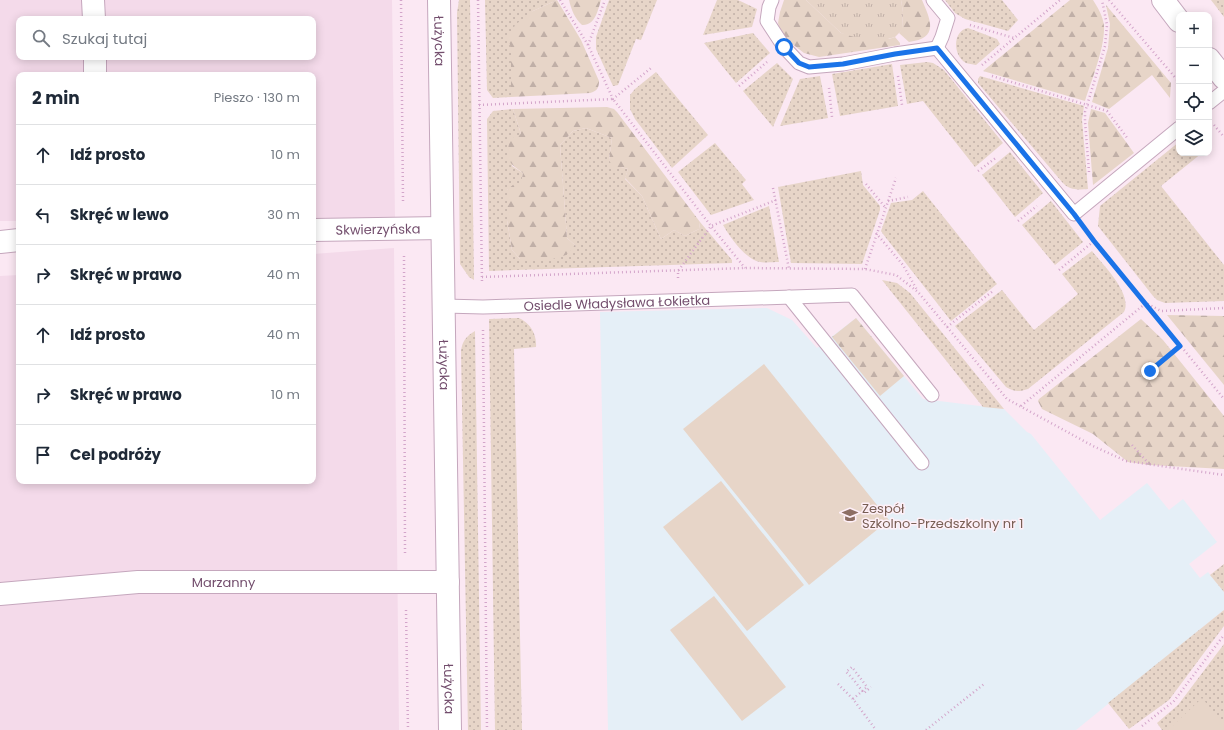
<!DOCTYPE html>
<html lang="pl">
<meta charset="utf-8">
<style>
:root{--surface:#fff;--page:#f6f6f7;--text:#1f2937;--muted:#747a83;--line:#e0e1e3}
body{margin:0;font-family:Poppins,sans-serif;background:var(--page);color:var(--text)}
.controls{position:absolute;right:12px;top:12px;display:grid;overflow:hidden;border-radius:8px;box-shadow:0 2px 10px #0003}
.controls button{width:36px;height:36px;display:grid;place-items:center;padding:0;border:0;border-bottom:1px solid var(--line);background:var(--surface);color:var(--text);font:20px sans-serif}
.stop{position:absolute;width:12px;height:12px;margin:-9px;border:3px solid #1a73e8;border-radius:50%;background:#fff}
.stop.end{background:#1a73e8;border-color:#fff;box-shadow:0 1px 4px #0008}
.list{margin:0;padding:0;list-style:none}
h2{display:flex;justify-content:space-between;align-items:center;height:52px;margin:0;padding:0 16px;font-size:17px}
h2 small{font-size:13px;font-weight:400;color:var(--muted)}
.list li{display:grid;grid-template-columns:26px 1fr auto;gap:12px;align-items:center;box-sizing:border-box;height:60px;padding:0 16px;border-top:1px solid var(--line)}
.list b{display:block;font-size:15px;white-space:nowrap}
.list em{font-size:13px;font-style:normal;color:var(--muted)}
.icon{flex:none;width:22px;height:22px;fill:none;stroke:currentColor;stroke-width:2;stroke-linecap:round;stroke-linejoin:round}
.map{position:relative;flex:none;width:1224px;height:730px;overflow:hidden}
.search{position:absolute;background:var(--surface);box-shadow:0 2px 10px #0003;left:16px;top:16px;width:300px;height:44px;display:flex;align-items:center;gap:10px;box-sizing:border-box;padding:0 14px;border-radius:8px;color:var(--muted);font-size:15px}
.panel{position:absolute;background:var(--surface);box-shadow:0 2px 10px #0003;left:16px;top:72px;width:300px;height:412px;border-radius:8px}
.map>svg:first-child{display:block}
.residential{fill:#f4daea;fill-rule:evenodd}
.education{fill:#e5eff7}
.grass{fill:url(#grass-dots)}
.forest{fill:url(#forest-firs)}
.park{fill:url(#park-tufts)}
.pitch{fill:#e7d5c8}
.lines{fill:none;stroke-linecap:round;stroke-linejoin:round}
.service-casing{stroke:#c5a7bd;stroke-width:15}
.minor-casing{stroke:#c5a7bd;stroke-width:24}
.tertiary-casing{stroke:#c5a7bd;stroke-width:24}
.path{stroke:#d3a5ca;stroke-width:2.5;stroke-dasharray:1 3;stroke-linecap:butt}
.service{stroke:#fff;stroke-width:13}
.minor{stroke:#fff;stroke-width:22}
.tertiary{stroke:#fff;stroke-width:22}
.route{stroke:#1a73e8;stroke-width:5}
.labels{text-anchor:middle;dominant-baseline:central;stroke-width:3;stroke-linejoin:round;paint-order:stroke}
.street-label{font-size:13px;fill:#734e6d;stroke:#feeff7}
.education-label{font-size:13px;fill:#785e54;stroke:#feeff7;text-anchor:start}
</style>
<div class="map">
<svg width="1224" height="730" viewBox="0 0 1224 730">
<defs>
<pattern id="grass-dots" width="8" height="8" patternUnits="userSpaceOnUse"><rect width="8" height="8" fill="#e7d5c8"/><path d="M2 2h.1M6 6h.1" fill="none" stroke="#c0afa7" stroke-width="1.8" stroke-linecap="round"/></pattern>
<pattern id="forest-firs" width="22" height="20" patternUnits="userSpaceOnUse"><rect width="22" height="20" fill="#e7d5c8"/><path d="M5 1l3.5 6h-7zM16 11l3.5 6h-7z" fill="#c0afa7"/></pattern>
<pattern id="park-tufts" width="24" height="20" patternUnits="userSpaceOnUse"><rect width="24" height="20" fill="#e7d5c8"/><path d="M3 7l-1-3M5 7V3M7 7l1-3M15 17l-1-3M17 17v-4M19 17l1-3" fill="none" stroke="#c0afa7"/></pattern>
</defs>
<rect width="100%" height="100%" fill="#fbe8f3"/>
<g class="residential">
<path d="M0,0H392L395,218L313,219V75H19V221H0ZM19,19H313V57H19Z"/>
<polygon points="394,248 399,730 0,730 0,276 19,275 19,481 313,481 313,254"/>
</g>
<polygon class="education" points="767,308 792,320 817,348 856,318 923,399 1004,409 1027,432 1031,434 1100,520 1147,483 1169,510 1183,499 1217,542 1189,564 1200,578 1208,572 1224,592 1224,610 1076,730 608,730 600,312"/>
<g class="grass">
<polygon points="459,0 470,0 474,280 469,277 460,264 457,13"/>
<polygon points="485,0 557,0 533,11 511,47 511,97 493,98 487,90"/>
<polygon points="609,0 657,0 641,40 636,39 618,85 613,86 596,49 596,37"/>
<polygon points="717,0 738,0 757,9 752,27 703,35"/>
<polygon points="945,0 1002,0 1018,20 1008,31 965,19 955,13"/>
<polygon points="1211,0 1224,0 1224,17"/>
<path d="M968,28L997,39L1000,44L976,65C973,64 968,64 966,63C953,56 952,31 968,28Z"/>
<polygon points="753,33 770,53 736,83 704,43"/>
<polygon points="927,62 933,63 944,70 1003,143 975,167 923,101 907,104 900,65"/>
<polygon points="777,63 793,79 773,127 743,91"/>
<polygon points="892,64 898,106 840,116 832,74"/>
<polygon points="656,72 708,135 672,168 635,119 630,109 630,95 635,89"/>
<polygon points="820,76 828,118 780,126 800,79"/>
<path d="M980,76L1084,106L1082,120L1088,189C1077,190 1069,190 1062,182L978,83V79Z"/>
<polygon points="513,109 521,134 512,166 523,173 522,183 507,190 507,220 512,250 520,259 576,246 567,238 560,145 573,131 586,128 612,138 609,160 621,167 628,169 625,179 642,196 661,239 674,230 685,236 699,229 700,222 732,260 732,263 489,271 487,119 493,111"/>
<polygon points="1179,142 1179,153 1202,153 1161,186 1224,265 1224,301 1165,303 1157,300 1153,296 1098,226 1100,206"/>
<polygon points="715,143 746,180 742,184 754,200 711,215 678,172"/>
<polygon points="1010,152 1043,193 1015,217 982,175"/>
<polygon points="861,171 863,185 880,206 880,210 862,264 791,263 778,187"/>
<polygon points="923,191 997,284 951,321 883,234 881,231 891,203 912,200"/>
<polygon points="1051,201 1083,242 1055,265 1022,225"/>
<path d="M769,206L779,262C773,262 766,263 760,262C745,259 730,237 723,225Z"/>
<path d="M1092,251C1103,265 1133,294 1124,312L1028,389C1019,392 1014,392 1006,387L955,326L1002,290L1034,330L1078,294L1062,274Z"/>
<polygon points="882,280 897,283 910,293 1004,409 983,407"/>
<path d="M519,318C530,323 537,334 536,347L514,349L522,730H495L489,319Z"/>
<path d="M475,331L481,730H468L461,351C462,342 466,336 475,331Z"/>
<polygon points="1224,564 1224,592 1210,575"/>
<polygon points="1224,610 1224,626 1169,700 1129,729 1108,703"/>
<polygon points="1224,644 1224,730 1162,730 1157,723 1178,705"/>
</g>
<g class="forest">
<path d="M557,0L581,40L599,81C599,88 597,91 590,93L511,97V47L507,38L515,25L533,11Z"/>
<path d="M569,0H601C598,10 595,26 582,25C575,19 571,9 569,0Z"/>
<polygon points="784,0 806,0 841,33 889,39 895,37 900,43 900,45 819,57 804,53 791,43 780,30 778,23 780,12"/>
<path d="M901,0H922C931,21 939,38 909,42L899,33L902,29L903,12Z"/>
<path d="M1070,0H1093C1098,8 1103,16 1104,26C1105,47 1092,79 1085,101L983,71Z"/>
<polygon points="1106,5 1171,83 1170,98 1152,75 1109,109 1092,102 1108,48 1110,24"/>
<path d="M607,107L614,109L617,112L700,222L699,229L685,236L674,230L661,239L642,196L625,178L628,169L621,167L614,169L609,160L612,138L586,128L573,131L560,145L567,238L576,246L566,255L549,260L520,259L512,250L507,220V190L514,184L521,183L523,173C505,161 508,159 509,139L521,134L513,109Z"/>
<polygon points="1091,109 1105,113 1134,153 1093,185 1088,123"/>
<polygon points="1167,315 1224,316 1224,385"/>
<polygon points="856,318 904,376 880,396 832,337"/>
<polygon points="1141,319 1163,340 1224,416 1224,469 1150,465 1128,462 1093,434 1042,409 1038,401 1039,399"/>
</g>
<polygon class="park" points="806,0 901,0 903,12 902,30 895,37 874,43 841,33"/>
<g class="pitch">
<polygon points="764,364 889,520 809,585 683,429"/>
<polygon points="721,481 804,585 747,631 663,527"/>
<polygon points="714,596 786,687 742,721 670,630"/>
<polygon points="1202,698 1224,724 1224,730 1168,730"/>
</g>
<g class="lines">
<defs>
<g id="service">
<polyline points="772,0 769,7 767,21 784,47 799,63 809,67 843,64 895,54 937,48"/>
<polyline points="933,0 948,18 942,37 937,48"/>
<polyline points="937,48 1074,214 1179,128"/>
<polyline points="1209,103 1224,91"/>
<polyline points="789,297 922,463"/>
<path id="s1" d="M444,306L483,307L852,295L932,395"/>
</g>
<g id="minor">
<polyline points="93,0 94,19"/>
<polyline points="1163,0 1179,21"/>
<polyline points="95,57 95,75"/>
<polyline points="1209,59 1224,78"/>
<path id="s2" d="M313,230L442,228"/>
<polyline points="0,242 19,240"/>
<path id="s3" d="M0,594L138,582H448"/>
</g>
<g id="tertiary">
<path id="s4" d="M439,0L450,730"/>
</g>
</defs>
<use href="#service" class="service-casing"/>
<use href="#minor" class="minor-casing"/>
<use href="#tertiary" class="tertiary-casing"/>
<g class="path">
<polyline points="401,0 403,201"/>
<polyline points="478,0 482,283"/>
<polyline points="560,0 588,45 613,99 651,68"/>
<polyline points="1109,0 1179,82"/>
<polyline points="970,25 1014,38"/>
<polyline points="588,45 605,0"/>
<polyline points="982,65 1060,0"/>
<polyline points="898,76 902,105"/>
<polyline points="992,76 1107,111 1128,139"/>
<polyline points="739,86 767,62"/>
<polyline points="829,88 832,117"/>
<polyline points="479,105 613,99 711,226 745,268"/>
<polyline points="1214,125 1224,137"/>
<polyline points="978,171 997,157"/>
<polyline points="1089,172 1085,121 1085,112 1105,46 1107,25 1102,0"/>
<polyline points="866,184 885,207"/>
<polyline points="773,188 789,269"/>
<polyline points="888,201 908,197"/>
<polyline points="1018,221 1037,206"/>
<polyline points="1088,232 1224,399"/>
<polyline points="876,233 903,265 917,290"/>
<polyline points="404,256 405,553"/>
<polyline points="865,269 896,178"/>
<polyline points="1059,270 1094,241"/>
<polyline points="482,277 745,268 865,269 896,275 918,292 1007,399 1093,446 1126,461 1224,475"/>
<polyline points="678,278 678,271 711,226 776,200"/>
<polyline points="947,327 993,291"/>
<polyline points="483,330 487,730"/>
<polyline points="1150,371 1180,346"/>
<polyline points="1021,406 1146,303 1161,311 1224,308"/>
<polyline points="1132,445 1150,465"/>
<polyline points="406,610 408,730"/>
<polyline points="838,684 853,699 876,730"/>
<path d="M853,699L867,687L852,667L846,672C853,678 858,686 864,693L871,687"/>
<polyline points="1142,726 1174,701 1224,635"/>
<polyline points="926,730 984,684"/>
</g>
<use href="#service" class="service"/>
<use href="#minor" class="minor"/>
<use href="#tertiary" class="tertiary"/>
</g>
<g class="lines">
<polyline class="route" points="784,47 799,63 809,67 843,64 895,54 937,48 1074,214 1094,241 1180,346 1150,371"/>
</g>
<defs>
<symbol id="school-bare" viewBox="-9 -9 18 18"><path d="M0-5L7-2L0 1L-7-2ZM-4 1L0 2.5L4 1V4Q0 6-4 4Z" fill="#8d6e63" stroke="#feeff7" stroke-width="2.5" paint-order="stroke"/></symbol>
</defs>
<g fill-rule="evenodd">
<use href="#school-bare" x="839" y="504" width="22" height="22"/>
</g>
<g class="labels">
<g class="street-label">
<text stroke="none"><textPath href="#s4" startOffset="41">Łużycka</textPath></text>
<text stroke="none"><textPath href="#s2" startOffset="65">Skwierzyńska</textPath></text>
<text stroke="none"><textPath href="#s1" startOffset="173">Osiedle Władysława Łokietka</textPath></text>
<text stroke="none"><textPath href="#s4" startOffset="365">Łużycka</textPath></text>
<text stroke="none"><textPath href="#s3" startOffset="224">Marzanny</textPath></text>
<text stroke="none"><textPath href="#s4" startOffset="689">Łużycka</textPath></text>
</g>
<g class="education-label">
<text x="862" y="508">Zespół<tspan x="862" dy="15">Szkolno-Przedszkolny nr 1</tspan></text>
</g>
</g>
</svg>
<div class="controls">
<button>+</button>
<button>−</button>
<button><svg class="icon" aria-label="locate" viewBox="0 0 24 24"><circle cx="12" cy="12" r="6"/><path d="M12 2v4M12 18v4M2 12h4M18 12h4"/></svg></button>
<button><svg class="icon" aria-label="layers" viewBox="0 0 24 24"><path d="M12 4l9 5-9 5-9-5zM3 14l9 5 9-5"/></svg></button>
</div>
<div class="stop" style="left:784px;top:47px"></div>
<div class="stop end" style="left:1150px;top:371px"></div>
<div class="search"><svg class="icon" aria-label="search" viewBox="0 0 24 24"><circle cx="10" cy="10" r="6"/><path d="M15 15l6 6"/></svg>Szukaj tutaj</div>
<section class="panel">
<h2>2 min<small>Pieszo · 130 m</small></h2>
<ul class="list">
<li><svg class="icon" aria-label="ahead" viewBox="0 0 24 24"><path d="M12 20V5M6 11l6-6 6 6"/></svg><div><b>Idź prosto</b></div><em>10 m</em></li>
<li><svg class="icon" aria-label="left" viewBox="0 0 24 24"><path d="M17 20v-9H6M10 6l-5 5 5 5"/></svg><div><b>Skręć w lewo</b></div><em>30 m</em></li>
<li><svg class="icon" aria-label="right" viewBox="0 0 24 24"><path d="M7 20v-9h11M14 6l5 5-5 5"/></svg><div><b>Skręć w prawo</b></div><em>40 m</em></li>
<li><svg class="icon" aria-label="ahead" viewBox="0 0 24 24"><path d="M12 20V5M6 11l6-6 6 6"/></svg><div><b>Idź prosto</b></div><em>40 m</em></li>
<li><svg class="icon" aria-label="right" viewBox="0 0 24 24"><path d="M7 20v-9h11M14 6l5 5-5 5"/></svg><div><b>Skręć w prawo</b></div><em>10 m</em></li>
<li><svg class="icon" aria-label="arrive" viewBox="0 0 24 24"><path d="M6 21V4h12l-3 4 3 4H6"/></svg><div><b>Cel podróży</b></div></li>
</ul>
</section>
</div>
